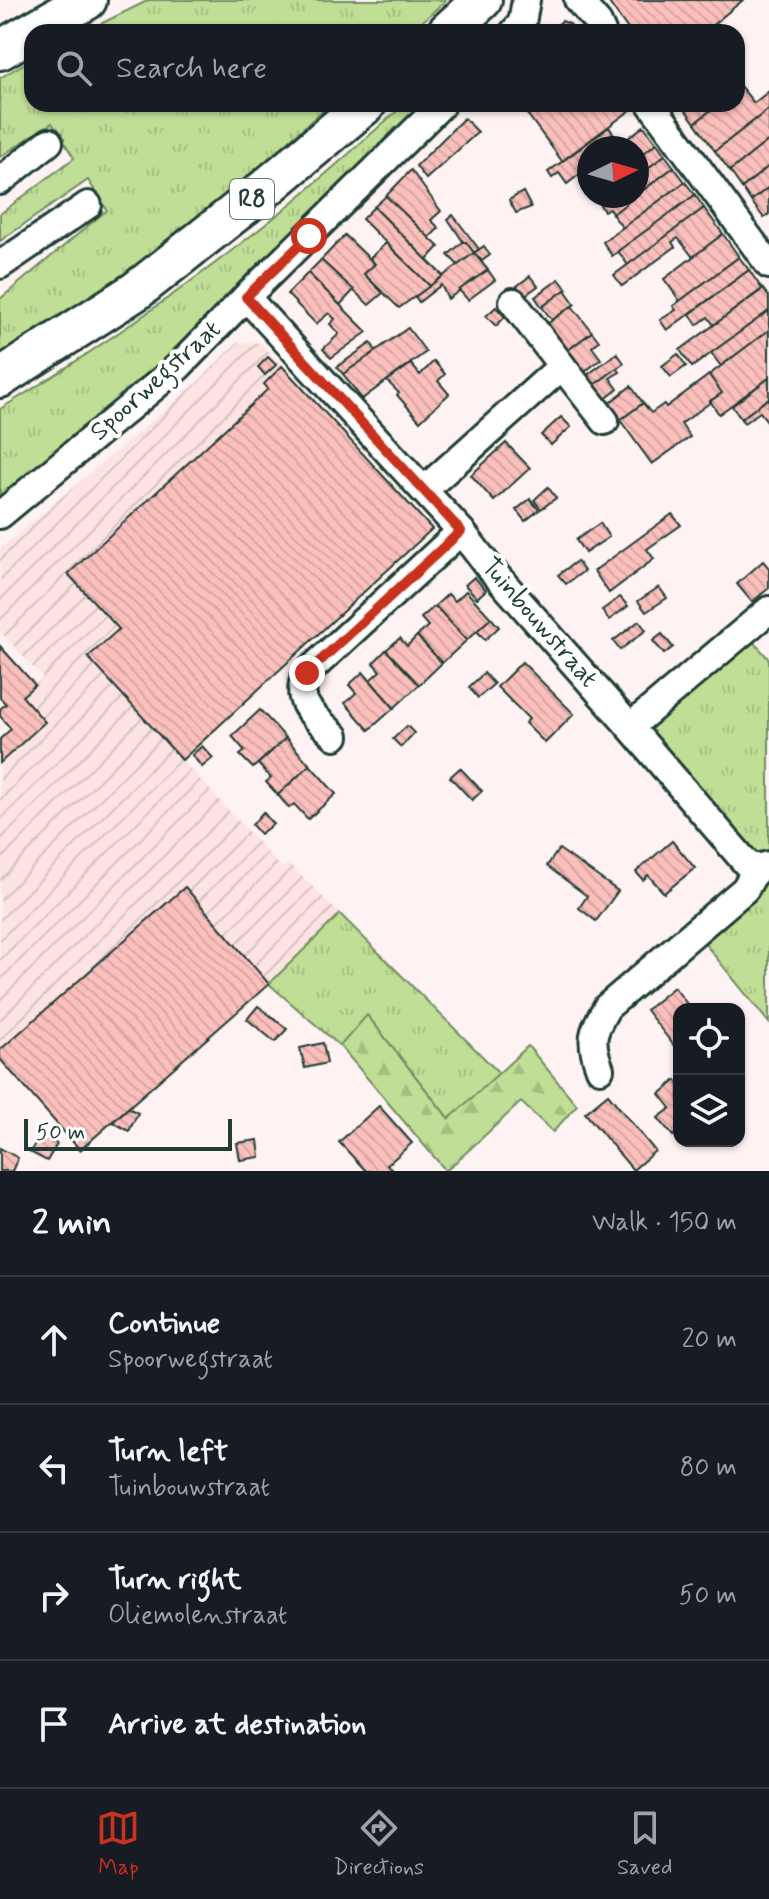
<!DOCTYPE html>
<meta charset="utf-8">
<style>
:root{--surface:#171b24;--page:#242831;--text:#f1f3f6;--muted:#9ea1a6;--line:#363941;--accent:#c8321e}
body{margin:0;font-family:Mynerve,sans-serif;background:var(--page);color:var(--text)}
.controls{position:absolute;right:24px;bottom:24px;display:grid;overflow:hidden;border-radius:16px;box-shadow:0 2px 6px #0004}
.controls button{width:72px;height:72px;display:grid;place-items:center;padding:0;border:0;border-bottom:2px solid var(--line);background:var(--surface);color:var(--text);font:40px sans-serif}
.compass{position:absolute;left:577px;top:136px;width:72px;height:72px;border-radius:50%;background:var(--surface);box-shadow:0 2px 6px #0004;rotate:85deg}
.scale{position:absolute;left:24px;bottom:20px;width:208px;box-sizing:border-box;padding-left:8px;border:4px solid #1f3d34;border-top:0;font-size:22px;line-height:28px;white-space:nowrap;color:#1f3d34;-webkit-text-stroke:6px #fff;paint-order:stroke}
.stop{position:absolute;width:24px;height:24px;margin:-18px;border:6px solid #c8321e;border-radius:50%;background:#fff}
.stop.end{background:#c8321e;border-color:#fff;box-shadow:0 2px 8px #0008}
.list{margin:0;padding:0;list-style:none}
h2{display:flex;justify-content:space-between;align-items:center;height:104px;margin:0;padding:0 32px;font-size:34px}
h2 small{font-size:26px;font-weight:400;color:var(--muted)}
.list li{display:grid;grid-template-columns:52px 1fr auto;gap:24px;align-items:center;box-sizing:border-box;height:128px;padding:0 32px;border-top:2px solid var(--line)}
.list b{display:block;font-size:30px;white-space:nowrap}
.list p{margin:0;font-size:26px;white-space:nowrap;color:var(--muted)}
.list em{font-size:26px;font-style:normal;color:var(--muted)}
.icon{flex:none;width:44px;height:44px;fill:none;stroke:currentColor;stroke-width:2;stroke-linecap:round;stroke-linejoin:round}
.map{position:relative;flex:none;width:769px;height:1171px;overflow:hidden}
.search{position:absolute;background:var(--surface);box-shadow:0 2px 6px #0004;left:24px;right:24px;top:24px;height:88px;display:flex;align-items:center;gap:20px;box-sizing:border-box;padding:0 28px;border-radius:24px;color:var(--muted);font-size:30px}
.sheet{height:616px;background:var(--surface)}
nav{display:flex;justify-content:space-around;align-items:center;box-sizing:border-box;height:112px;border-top:2px solid var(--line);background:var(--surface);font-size:22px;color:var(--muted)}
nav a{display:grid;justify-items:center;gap:4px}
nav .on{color:var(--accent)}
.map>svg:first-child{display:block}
.industrial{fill:url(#industrial-furrows)}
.grass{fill:url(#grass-tufts);stroke:#708e64;stroke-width:2}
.forest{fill:url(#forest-firs);stroke:#708e64;stroke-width:2}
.building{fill:url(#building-back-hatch);stroke:#1f3d34;stroke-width:2}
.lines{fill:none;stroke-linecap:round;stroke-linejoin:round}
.minor-casing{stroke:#1f3d34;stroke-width:32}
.highway-casing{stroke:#1f3d34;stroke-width:44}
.minor{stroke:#fff;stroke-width:26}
.highway{stroke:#fff;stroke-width:38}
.route{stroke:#c8321e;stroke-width:10}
.labels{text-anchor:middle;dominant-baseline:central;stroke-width:8;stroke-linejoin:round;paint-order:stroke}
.shield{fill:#fff;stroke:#627771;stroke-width:2}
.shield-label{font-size:24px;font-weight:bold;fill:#1f3d34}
.street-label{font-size:26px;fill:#1f3d34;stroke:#fff}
</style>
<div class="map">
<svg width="769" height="1171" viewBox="0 0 769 1171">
<defs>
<pattern id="industrial-furrows" width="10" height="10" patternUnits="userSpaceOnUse" patternTransform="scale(2)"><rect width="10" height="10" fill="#fde3e2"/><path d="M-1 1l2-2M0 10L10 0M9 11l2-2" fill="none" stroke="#d8c4c2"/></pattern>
<pattern id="grass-tufts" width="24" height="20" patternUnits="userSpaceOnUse" patternTransform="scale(2)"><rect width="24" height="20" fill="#c0de95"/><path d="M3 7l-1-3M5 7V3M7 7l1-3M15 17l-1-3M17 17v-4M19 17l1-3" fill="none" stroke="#a5bf81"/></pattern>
<pattern id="forest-firs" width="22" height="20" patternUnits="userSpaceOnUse" patternTransform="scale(2)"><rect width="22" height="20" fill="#c0de95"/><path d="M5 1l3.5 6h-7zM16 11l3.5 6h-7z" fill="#a5bf81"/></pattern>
<pattern id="building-back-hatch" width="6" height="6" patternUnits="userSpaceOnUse" patternTransform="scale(2)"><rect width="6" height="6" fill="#fbbfbc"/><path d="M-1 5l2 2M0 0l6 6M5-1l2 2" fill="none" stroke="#d7a5a2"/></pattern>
</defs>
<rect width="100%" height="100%" fill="#fef2f2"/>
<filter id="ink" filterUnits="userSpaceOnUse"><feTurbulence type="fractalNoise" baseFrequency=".0125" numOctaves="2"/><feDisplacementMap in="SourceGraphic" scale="16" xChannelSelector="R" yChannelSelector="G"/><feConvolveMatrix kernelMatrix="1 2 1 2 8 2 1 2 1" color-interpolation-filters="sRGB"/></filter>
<g filter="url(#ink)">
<polygon class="industrial" points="238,342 261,343 432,529 255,692 183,761 282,868 288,863 340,914 269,984 80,1150 0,1059 0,763 22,696 43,678 0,631 0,549 196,384"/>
<g class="grass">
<polygon points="149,0 446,0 411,32 84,32"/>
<polygon points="32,59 32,104 330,104 211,210 110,284 0,356 0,299 107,210 88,180 0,241 0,214 74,158 52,123 0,157 0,78"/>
<path d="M405,104H423L143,380L0,497V409C93,353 181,291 266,224C314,186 359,144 405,104Z"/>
<polygon points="749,637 769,659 769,854 754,859 639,730"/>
<polygon points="769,876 769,1023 702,940"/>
<polygon points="340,914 499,1073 450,1120 368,1016 340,1046 269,984"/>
</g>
<polygon class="forest" points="367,1015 449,1119 528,1046 577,1105 553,1132 521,1102 446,1171 340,1046"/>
<g class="building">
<polygon points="607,0 743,0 704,32 630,32"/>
<polygon points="562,21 570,24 576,32 549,32"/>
<polygon points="740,86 754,103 769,91 769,109 715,151 695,123 718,104 737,104 737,89"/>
<polygon points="520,104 543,104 528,115"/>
<polygon points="543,104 628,104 632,109 562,161 528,115"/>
<polygon points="681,104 718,104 695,123"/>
<polygon points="769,109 769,140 730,171 715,151"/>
<polygon points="464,118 478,132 426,179 416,166"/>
<polygon points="644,126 657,143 637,158 637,148 615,148"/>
<polygon points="609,127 620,144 615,148 589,148 589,167 567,184 559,173 552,178 548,172"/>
<polygon points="769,140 769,166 742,188 730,171"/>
<polygon points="657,143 665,155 637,177 637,158"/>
<polygon points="665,155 674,167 637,195 637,177"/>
<polygon points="769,166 769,187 751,201 742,188"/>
<polygon points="674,167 685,182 623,228 612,214"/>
<polygon points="411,170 441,211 431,220 439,228 429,238 386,196"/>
<polygon points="685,182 695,195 612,256 603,242"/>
<polygon points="769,187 769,214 764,218 751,201"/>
<polygon points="523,192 531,207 516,213 509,200"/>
<polygon points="695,195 704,208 628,265 618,251"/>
<polygon points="386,196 439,247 427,260 374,207"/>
<polygon points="612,196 636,196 613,214 609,208 604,211 600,205"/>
<polygon points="374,207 443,276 430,286 362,219"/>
<polygon points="704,208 723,234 693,257 678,238 672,242 675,247 622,286 614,275"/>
<polygon points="453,215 479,249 474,253 466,242 464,243 448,219"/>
<polygon points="723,234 739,257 680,301 664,279"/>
<polygon points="345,235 375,264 364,274 383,293 369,305 321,260"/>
<polygon points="463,242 466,242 474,253 458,265 448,255"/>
<polygon points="386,243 430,286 399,308 364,274 375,264 370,258"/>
<polygon points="484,246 490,255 482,261 474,253"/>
<polygon points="474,253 488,270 448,299 441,285 419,302 415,297"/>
<polygon points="739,257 749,270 667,330 660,320 676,310 673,306"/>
<polygon points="321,260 354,290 340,305 308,273"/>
<polygon points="488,270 495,280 468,300 459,290"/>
<polygon points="749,270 762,289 714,325 708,317 697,325 690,314"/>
<polygon points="308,273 367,332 331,358 323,349 339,334 330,324 335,319 329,313 316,324 287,294"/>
<polygon points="530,276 538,286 524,296 517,286"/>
<polygon points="559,279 567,289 542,307 535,297"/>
<polygon points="763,289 769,297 769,311 692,367 680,350"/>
<polygon points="565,290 575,304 552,320 542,307"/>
<polygon points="572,306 592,332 567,351 547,324"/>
<polygon points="496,307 505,317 496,326 486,316"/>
<polygon points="769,311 769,330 721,366 711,353"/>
<polygon points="408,328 426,352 362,399 343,374"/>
<polygon points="769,330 769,378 719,414 710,401 722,393 709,375"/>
<polygon points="592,332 599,341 592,347 601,359 583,373 567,351"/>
<polygon points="371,343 376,351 343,374 337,367"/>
<polygon points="617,353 624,363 593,386 586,376"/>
<polygon points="678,354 686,366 671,377 662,366"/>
<polygon points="268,357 276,365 265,375 258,367"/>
<polygon points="434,361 445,374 438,381 449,394 420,421 397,395 399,393 387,381 411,364 420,375"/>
<polygon points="282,366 432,529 182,760 88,657 119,629 68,574 268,389 264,384"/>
<polygon points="617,368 620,372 610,378 618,389 604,400 593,386"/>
<polygon points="709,375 722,393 710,401 711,402 681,424 690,437 652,464 620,420 643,403 651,413 664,404 666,407"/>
<polygon points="769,378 769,398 741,419 732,406"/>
<polygon points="631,386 643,403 620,420 608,404"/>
<polygon points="769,398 769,419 767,421 760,412 744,423 741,419"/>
<polygon points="561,417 571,427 551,445 541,435"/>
<polygon points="506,443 530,468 494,501 471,475"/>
<polygon points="548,487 556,498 541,509 534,500"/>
<polygon points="530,499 539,510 525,521 516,510"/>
<polygon points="672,514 681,525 647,549 654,559 609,593 594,571"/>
<polygon points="600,523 609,537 585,553 576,540"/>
<polygon points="577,561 584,571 566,584 558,575"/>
<polygon points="763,561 769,568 769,588 752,602 737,584"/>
<polygon points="474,577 486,590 477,598 465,585"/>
<polygon points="659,587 667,598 646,612 638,601"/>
<polygon points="466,591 491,618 467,640 435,606 448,594 455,601"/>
<polygon points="620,597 628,606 609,620 602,610"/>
<polygon points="435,606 467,640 442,663 417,636 428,626 421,618"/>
<polygon points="491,618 499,627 485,640 477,631"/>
<polygon points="639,621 646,630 620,650 613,641"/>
<polygon points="662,634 673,647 664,654 653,641"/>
<polygon points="417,636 442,663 419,685 386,650 400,638 407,646"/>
<polygon points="0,646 35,685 22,696 45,722 0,763 0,739 11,729 0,716 0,709 6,704 0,698"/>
<polygon points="386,650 419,685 394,708 370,680 380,671 373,663"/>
<polygon points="522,662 574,714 545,743 525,723 529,719 497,687"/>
<polygon points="363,672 394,708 369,730 345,703 356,693 349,685"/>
<polygon points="484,673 494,684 478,698 469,687"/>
<polygon points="260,710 286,738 253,768 240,755 245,751 232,736"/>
<polygon points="407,726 414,733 401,747 393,739"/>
<polygon points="286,738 310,765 278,795 266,782 271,778 258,764"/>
<polygon points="202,746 213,758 202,767 192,755"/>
<polygon points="310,765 336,794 308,819 294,804 289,808 278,795"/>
<polygon points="460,768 482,791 472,800 450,777"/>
<polygon points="263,812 273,824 260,834 252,825"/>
<polygon points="672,841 695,868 664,893 648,875 643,880 636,872"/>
<polygon points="559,849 618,891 596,921 579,908 587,896 547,866"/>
<polygon points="185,887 269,984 80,1150 0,1059 0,1050"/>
<polygon points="674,987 691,1009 679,1009 679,1052 646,1010"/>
<polygon points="258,1006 287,1029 275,1042 247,1019"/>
<polygon points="323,1043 327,1063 305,1068 300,1048"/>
<polygon points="676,1080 679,1084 679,1131 673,1136 658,1118 671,1108 660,1094"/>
<polygon points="608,1094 655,1151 633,1170 585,1113"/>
<polygon points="379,1106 412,1143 387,1165 391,1168 387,1171 366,1171 339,1142"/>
<polygon points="128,1108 138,1113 129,1131 113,1122"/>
<polygon points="41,1134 57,1144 47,1161 30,1152"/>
<polygon points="258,1140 260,1157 240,1160 237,1143"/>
<polygon points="0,1148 18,1158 12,1171 0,1171"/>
</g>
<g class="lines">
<defs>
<g id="minor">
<polyline points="578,0 598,23 602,32"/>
<polyline points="514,32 522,23 526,0"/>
<polyline points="651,104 769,265"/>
<polyline points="0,181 49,142"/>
<polyline points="0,265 88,205"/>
<polyline points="246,297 461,531 488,566 630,727 747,864 757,868 769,865"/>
<polyline points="562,366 605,421"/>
<polyline points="424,490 562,366 513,302"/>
<polyline points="0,515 178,367 246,297 442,104"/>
<polyline points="630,727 769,610"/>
<path d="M335,736C315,716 292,703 307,673L461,531"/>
<path d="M600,1069C589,1040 592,1033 607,1007L745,889L757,868"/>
</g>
<g id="highway">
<polyline points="447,32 482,0"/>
<polyline points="0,50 87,0"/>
<polyline points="0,378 136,291 260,193 366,104"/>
</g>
</defs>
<use href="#minor" class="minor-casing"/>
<use href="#highway" class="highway-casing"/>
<use href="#minor" class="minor"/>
<use href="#highway" class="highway"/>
</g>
</g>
<g class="lines" filter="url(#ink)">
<polyline class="route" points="307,673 461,531 246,297 309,236"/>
</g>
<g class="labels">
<rect class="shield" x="230" y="179" width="44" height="40" rx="6"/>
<g class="shield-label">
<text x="252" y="199">R8</text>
</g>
<g class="street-label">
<text transform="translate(156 381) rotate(-42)">Spoorwegstraat</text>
<text transform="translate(539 623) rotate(49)">Tuinbouwstraat</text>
</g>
</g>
</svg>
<div class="controls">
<button><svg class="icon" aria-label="locate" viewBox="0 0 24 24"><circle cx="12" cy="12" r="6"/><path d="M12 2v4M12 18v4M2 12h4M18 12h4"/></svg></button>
<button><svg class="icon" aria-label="layers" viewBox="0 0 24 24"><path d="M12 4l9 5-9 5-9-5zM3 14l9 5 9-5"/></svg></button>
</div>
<svg class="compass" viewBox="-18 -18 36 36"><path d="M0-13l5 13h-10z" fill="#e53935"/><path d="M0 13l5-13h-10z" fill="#9ea1a6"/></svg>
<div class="scale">50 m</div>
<div class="stop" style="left:309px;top:236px"></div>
<div class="stop end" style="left:307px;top:673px"></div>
<div class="search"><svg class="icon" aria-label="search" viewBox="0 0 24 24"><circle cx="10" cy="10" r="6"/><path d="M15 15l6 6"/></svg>Search here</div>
</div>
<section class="sheet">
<h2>2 min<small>Walk · 150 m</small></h2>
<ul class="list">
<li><svg class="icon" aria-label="ahead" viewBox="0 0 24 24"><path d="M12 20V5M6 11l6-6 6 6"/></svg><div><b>Continue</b><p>Spoorwegstraat</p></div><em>20 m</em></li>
<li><svg class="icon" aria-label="left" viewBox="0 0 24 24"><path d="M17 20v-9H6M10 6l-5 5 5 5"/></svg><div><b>Turn left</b><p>Tuinbouwstraat</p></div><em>80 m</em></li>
<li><svg class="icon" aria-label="right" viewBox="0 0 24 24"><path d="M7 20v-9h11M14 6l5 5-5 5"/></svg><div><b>Turn right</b><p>Oliemolenstraat</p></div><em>50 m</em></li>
<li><svg class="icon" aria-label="arrive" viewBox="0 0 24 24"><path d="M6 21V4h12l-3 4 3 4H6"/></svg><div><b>Arrive at destination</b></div></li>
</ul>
</section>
<nav>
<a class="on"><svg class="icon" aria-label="map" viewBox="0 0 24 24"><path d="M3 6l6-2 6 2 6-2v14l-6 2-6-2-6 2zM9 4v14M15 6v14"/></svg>Map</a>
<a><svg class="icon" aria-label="directions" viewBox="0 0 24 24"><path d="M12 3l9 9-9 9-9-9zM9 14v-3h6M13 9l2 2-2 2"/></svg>Directions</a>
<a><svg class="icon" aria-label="saved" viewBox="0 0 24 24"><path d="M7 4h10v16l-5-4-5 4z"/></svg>Saved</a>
</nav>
